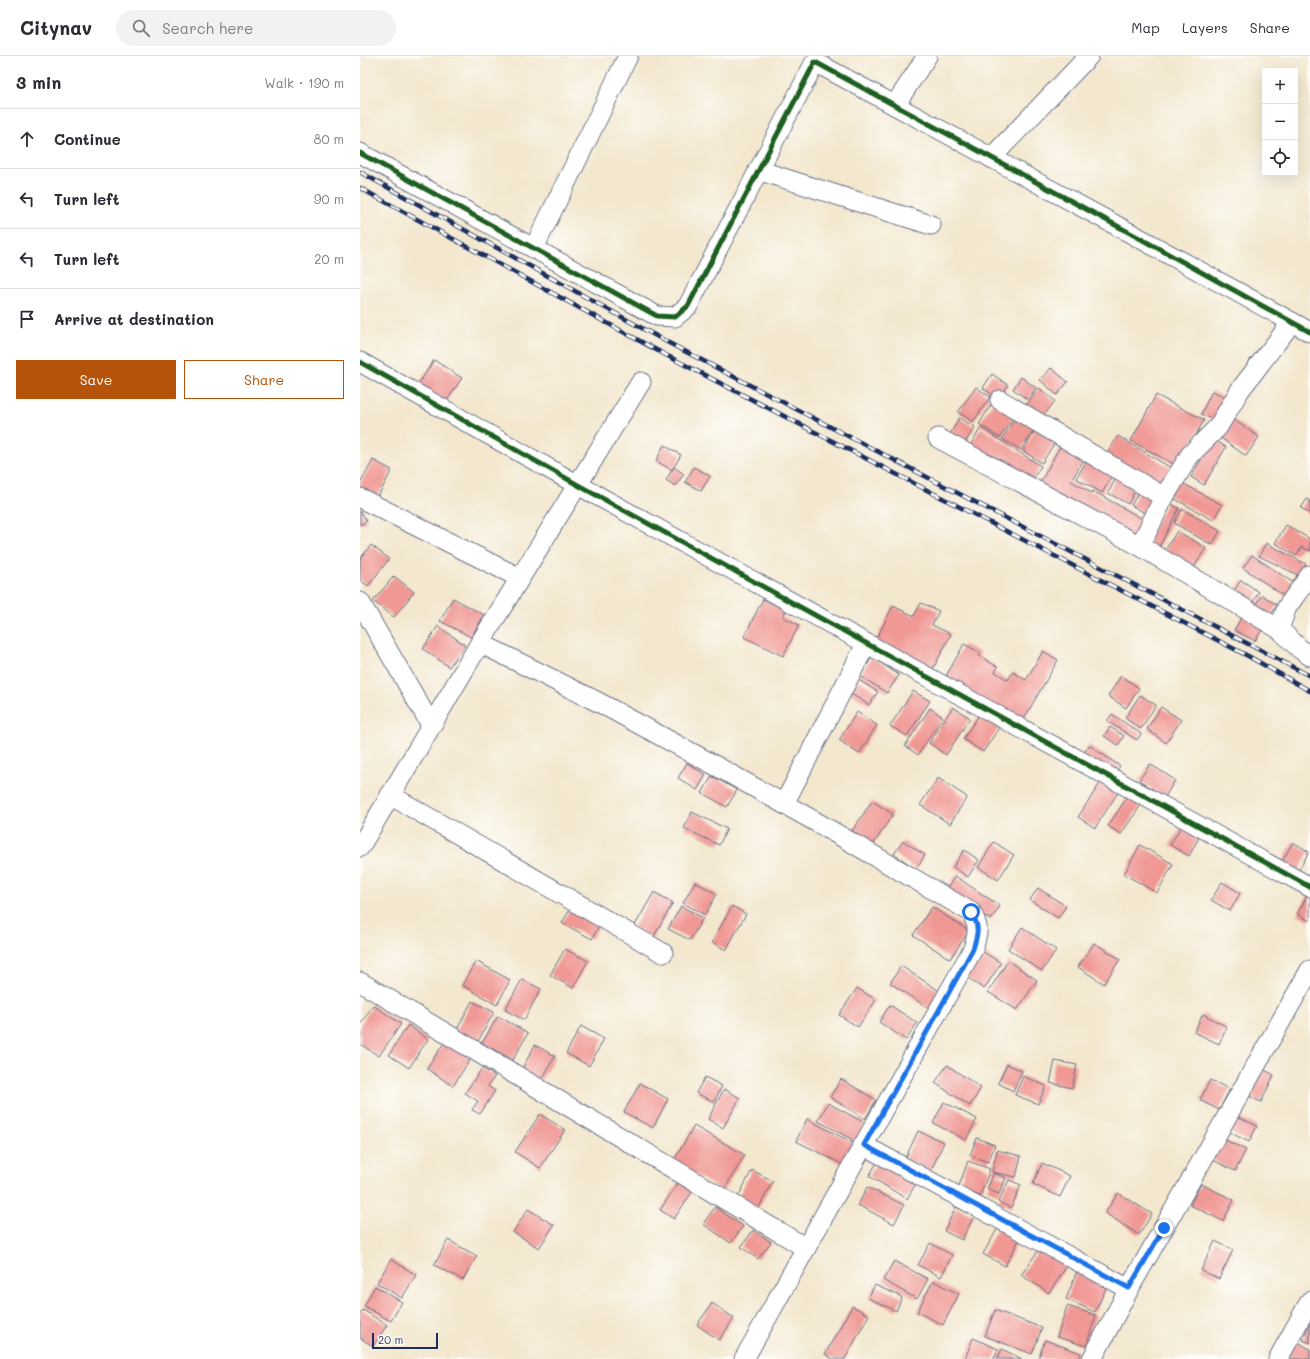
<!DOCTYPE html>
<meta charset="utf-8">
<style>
:root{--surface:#fff;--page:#f2f2f3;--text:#2b2b33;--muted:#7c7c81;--line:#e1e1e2;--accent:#b45309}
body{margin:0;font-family:Mali,sans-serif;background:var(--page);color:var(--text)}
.controls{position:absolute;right:12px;top:12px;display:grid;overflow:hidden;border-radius:0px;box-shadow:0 4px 16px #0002}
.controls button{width:36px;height:36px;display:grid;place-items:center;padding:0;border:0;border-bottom:1px solid var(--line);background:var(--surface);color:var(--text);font:20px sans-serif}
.scale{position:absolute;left:12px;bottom:10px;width:66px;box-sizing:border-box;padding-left:4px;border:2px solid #1b2f5e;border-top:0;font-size:11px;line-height:14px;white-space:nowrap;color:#1b2f5e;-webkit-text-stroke:3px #fdfcf7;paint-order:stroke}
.stop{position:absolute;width:12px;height:12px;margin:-9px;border:3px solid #1a73e8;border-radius:50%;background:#fff}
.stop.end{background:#1a73e8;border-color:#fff;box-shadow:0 1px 4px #0008}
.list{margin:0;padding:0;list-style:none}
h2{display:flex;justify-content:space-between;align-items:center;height:52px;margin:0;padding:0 16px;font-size:17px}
h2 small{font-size:13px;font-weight:400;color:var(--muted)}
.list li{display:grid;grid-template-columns:26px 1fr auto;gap:12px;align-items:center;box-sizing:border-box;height:60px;padding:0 16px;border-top:1px solid var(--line)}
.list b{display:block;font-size:15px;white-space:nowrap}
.list em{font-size:13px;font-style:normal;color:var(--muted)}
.actions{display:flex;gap:8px;padding:12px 16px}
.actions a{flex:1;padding:9px 0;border:1px solid var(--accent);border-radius:0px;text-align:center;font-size:14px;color:var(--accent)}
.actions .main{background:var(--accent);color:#fff}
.icon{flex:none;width:22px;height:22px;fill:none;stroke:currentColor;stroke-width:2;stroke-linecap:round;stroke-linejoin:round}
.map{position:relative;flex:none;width:950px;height:1303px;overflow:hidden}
header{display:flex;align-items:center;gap:24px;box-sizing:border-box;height:56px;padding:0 20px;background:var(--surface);border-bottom:1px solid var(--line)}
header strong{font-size:19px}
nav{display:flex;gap:22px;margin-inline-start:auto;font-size:14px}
.search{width:280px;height:36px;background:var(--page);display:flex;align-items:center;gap:10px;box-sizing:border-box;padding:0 14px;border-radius:22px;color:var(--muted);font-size:15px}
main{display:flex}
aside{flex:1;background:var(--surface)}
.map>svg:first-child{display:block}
.building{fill:#f09894}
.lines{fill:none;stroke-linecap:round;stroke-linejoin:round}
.street-casing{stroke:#676f85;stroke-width:21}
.street{stroke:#fff;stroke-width:19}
.rail-casing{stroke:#1b2f5e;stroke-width:4.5}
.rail{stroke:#fdfcf7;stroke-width:3;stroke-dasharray:9;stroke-linecap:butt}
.cycleway-casing{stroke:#fdfcf7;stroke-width:8}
.cycleway{stroke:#1b5e20;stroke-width:5}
.route{stroke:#1a73e8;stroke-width:5}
</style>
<header>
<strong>Citynav</strong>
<div class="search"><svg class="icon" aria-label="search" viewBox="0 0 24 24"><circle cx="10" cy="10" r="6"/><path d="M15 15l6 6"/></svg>Search here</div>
<nav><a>Map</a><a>Layers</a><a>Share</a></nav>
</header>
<main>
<aside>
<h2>3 min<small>Walk · 190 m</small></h2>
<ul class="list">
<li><svg class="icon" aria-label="ahead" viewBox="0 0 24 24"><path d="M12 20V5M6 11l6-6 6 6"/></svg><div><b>Continue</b></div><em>80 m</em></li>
<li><svg class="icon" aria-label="left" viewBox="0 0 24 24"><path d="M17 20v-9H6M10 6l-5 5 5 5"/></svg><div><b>Turn left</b></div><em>90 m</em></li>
<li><svg class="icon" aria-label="left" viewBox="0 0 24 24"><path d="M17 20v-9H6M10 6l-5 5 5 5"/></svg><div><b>Turn left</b></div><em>20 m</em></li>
<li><svg class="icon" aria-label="arrive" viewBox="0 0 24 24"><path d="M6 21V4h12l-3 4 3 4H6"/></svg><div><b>Arrive at destination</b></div></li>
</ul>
<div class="actions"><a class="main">Save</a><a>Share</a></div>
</aside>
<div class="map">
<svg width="950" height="1303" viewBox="0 0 950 1303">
<rect width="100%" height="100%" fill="#fdfcf7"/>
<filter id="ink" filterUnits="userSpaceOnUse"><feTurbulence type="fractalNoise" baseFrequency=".025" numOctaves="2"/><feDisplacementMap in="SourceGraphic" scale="8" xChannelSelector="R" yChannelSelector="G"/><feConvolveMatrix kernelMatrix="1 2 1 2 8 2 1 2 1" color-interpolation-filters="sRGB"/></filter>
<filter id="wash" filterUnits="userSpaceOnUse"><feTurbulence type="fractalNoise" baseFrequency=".012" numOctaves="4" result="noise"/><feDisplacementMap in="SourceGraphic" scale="16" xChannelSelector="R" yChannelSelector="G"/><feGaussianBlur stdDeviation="0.9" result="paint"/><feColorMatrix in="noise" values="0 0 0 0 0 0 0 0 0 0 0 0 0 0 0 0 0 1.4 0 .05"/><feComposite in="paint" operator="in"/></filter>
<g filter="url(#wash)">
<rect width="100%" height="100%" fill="#f3e7ce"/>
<g id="blocks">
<g class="building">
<polygon points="74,304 102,322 86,346 59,327"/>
<polygon points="691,312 708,326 697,339 680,324"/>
<polygon points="632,318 648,329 638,343 623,332"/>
<polygon points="661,321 676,332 668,344 653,333"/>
<polygon points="616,331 630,341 613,366 598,356"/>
<polygon points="679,332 695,345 681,363 665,351"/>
<polygon points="852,335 869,343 858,366 841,358"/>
<polygon points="796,339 844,364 819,411 771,385"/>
<polygon points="634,344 655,358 640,382 619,368"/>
<polygon points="656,361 675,372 661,394 642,383"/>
<polygon points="599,362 615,371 603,390 588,382"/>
<polygon points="871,362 899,381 886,400 858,380"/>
<polygon points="677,371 697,383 682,407 663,395"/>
<polygon points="621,372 681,410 669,429 609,391"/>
<polygon points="758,380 816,415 803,437 744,402"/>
<polygon points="853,383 866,391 844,429 831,421"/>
<polygon points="702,387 726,400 711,425 732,437 733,435 790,467 778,488 677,432"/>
<polygon points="304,389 321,399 312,414 296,405"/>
<polygon points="730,400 755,415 742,437 716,422"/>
<polygon points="13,404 32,414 17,442 0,433 0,428"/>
<polygon points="314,411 324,418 315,430 306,424"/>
<polygon points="334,411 350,420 341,435 325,426"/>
<polygon points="757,420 777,431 768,448 748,437"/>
<polygon points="817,424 862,449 853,464 808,439"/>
<polygon points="780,434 801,445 792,461 771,449"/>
<polygon points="947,443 950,445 950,458 941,452"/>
<polygon points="807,446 819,452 798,493 786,487"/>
<polygon points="822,453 860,475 852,489 814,467"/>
<polygon points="0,455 7,465 0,469"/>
<polygon points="926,469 950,483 950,495 942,491 936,500 915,487"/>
<polygon points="817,475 846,492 831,516 802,499"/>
<polygon points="906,487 946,508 940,520 899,500"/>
<polygon points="11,489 29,503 8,530 0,524 0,503"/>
<polygon points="892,499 935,528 926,541 883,512"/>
<polygon points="34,520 54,536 34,561 13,545"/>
<polygon points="881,524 899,536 890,550 872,538"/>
<polygon points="902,539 917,549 908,563 893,553"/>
<polygon points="93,542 124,559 111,581 80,565"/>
<polygon points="403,543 426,554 423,561 439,569 423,600 384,581"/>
<polygon points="561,547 579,555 572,569 591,578 573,613 515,585 533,550 554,560"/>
<polygon points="884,557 905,569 895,585 874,574"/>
<polygon points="78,570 105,589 89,611 63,593"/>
<polygon points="604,588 621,597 619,600 638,611 635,616 648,624 653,616 666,624 683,595 698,604 662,666 585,622"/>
<polygon points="512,601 539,619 527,637 500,620"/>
<polygon points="761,620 779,632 766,652 748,640"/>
<polygon points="497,623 518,636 509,649 488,636"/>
<polygon points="553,635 570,645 547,680 530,670"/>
<polygon points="780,639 796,649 781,673 765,662"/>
<polygon points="593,651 610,662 586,699 569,687"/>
<polygon points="801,651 821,664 806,687 787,673"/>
<polygon points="570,652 583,661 558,699 545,690"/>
<polygon points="497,656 517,669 499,698 479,684"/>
<polygon points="752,658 781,678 777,684 747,665"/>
<polygon points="619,659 639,672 623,696 603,683"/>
<polygon points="750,671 764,680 758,689 744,680"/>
<polygon points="729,689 760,710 752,722 721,701"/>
<polygon points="327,707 346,719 337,734 318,722"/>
<polygon points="790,708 815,724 805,741 779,724"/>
<polygon points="352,720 377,734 367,751 342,737"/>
<polygon points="578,722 607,741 590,768 560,749"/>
<polygon points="742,724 759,735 735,772 718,761"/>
<polygon points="770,737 783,746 761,778 748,770"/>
<polygon points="512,745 533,758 513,789 492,775"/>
<polygon points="332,756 367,773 359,789 324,772"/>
<polygon points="824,766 842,776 829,800 810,789"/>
<polygon points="543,785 565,799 556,813 534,798"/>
<polygon points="634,786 654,799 638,824 618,811"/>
<polygon points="933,786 949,796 937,817 921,807"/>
<polygon points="780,789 813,808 797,837 764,818"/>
<polygon points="604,794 619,804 608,821 593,811"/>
<polygon points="595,820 640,850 631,864 586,835"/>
<polygon points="335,826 357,838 345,859 323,847"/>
<polygon points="862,826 880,837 870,855 851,844"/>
<polygon points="678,832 706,850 698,862 670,844"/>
<polygon points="294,836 313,847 293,882 274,871"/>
<polygon points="949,837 950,838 950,865 937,858"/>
<polygon points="212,850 241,866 232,883 202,867"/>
<polygon points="321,850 343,862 330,884 308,873"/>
<polygon points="372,850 386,858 366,894 352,886"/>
<polygon points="572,851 609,875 590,903 553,879"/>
<polygon points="662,871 696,894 682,915 648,893"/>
<polygon points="734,887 760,903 744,928 718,911"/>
<polygon points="205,893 228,905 213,932 190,919"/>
<polygon points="620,894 641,907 624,933 604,919"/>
<polygon points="116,905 150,924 137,949 102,929"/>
<polygon points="648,905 677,924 657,954 628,936"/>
<polygon points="541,910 581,936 570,953 530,927"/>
<polygon points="162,923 181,933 164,964 145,954"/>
<polygon points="497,932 516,944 498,971 479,959"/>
<polygon points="112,945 134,956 117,987 96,975"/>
<polygon points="13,949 41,968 19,1000 0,988 0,969"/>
<polygon points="530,949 557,967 546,984 519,966"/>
<polygon points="843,958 867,971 859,988 834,976"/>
<polygon points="138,960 168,977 153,1004 122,987"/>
<polygon points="48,969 68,983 49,1012 29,999"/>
<polygon points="221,970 244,983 229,1010 206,997"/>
<polygon points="85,985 111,1002 93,1030 67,1013"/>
<polygon points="175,989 195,1000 179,1029 159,1018"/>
<polygon points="695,1005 717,1009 712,1032 690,1027"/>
<polygon points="647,1008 662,1015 653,1035 638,1027"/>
<polygon points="587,1009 621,1032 610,1050 575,1027"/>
<polygon points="122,1012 135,1020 128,1030 135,1035 120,1058 112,1054 118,1045 105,1037"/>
<polygon points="901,1012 914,1019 901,1046 887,1039"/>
<polygon points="663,1020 686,1030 678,1048 655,1039"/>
<polygon points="345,1021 362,1030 354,1046 336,1037"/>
<polygon points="481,1023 516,1044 505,1063 470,1041"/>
<polygon points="850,1024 870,1033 859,1054 840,1044"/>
<polygon points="280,1027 308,1043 293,1072 264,1056"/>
<polygon points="364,1033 380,1042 363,1072 348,1063"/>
<polygon points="584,1046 617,1063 606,1084 573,1067"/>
<polygon points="468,1047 505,1067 495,1085 458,1065"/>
<polygon points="871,1057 897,1070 889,1086 863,1073"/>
<polygon points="180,1058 205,1074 180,1112 155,1096"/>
<polygon points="447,1063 495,1088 484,1109 436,1085"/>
<polygon points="334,1070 385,1099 363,1135 313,1106"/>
<polygon points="558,1075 584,1086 571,1115 545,1103"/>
<polygon points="859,1081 886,1094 875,1115 849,1102"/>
<polygon points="617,1082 635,1089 628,1106 610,1099"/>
<polygon points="637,1094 661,1100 656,1121 632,1116"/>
<polygon points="519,1103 557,1126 547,1143 509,1120"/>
<polygon points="608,1105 630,1113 620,1140 598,1132"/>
<polygon points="682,1107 710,1120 700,1141 673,1128"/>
<polygon points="392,1114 413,1125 396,1157 375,1147"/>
<polygon points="634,1117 646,1122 639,1138 627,1133"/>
<polygon points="320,1124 334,1133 314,1163 300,1154"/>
<polygon points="649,1124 661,1129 651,1152 638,1146"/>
<polygon points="841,1128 874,1144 863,1165 830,1149"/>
<polygon points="507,1131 544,1149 534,1168 498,1149"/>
<polygon points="758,1137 792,1158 779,1179 745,1157"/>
<polygon points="355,1151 383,1170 371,1187 343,1168"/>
<polygon points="596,1151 614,1160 602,1184 584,1175"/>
<polygon points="168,1153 194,1169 179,1192 153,1176"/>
<polygon points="639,1170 660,1182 645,1210 623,1198"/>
<polygon points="393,1174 411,1186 398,1203 381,1191"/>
<polygon points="88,1184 117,1200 103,1224 74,1209"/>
<polygon points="855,1185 873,1194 859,1223 841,1214"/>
<polygon points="570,1187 592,1199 581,1221 558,1209"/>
<polygon points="680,1192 707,1210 689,1237 661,1219"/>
<polygon points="31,1203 56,1219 42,1242 17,1227"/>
<polygon points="534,1205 568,1223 557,1243 523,1224"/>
<polygon points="717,1215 748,1228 735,1256 706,1243"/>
<polygon points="573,1225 599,1238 583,1269 557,1256"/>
<polygon points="515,1229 542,1241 536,1255 508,1242"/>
<polygon points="15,1230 42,1246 31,1265 4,1250"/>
<polygon points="352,1247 374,1262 359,1284 337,1269"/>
<polygon points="492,1250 509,1259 485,1303 473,1303 465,1298"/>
<polygon points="707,1250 736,1259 726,1290 697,1281"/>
<polygon points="3,1254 27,1269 13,1290 0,1282 0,1258"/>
<polygon points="635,1254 682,1272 672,1298 625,1280"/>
<polygon points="950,1266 950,1287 943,1284"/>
<polygon points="613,1282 638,1293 634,1303 605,1303"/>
<polygon points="685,1284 721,1297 719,1303 678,1303"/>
<polygon points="934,1284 950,1293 950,1303 923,1303"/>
<polygon points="642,1293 662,1303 637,1303"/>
</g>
</g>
</g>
<g filter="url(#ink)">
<use href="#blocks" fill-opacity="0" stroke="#676f85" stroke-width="1"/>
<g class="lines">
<defs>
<g id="street">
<polyline points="535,49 567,0"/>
<polyline points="0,97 297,260 315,261 328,250 455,6 772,178 950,276"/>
<polyline points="631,102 729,0"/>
<polyline points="398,114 571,169"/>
<polyline points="174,192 268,0"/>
<polyline points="0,306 218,429 950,831"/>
<polyline points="640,344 804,441"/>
<polyline points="578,382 780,490 919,573"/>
<polyline points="0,442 160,522"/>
<polyline points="780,490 804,441 830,399 858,371 880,334 932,266"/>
<polyline points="950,519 927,551 919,573 940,593 950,600"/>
<polyline points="0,546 71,669"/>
<path d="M120,587L240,647L356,710L458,767L611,856C620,871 618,877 613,893L384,1303"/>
<polyline points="30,739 303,897"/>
<polyline points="424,748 506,588"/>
<polyline points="0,791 120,587 281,326"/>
<polyline points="0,926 446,1192"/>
<polyline points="503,1089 769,1233"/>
<polyline points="732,1303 769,1233 950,914"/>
<polyline points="918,1303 950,1245"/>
</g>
</defs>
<use href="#street" class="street-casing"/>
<use href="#street" class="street"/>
<defs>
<g id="rail">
<polyline points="0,116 307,286 950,620"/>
<polyline points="0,132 300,296 888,600 950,635"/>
</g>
</defs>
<use href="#rail" class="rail-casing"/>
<use href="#rail" class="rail"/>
<defs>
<g id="cycleway">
<polyline points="0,97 297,260 315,261 328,250 455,6 772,178 950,276"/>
<polyline points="0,306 218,429 950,831"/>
</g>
</defs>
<use href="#cycleway" class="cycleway-casing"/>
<use href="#cycleway" class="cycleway"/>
</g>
</g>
<g class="lines" filter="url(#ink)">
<path class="route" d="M611,856C620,871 618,877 613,893L504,1089L769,1232L804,1172"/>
</g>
</svg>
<div class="controls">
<button>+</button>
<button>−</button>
<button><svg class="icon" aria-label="locate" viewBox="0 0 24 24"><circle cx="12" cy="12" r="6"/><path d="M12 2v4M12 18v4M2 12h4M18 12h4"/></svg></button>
</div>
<div class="scale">20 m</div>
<div class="stop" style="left:611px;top:856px"></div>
<div class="stop end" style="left:804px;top:1172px"></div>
</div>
</main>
